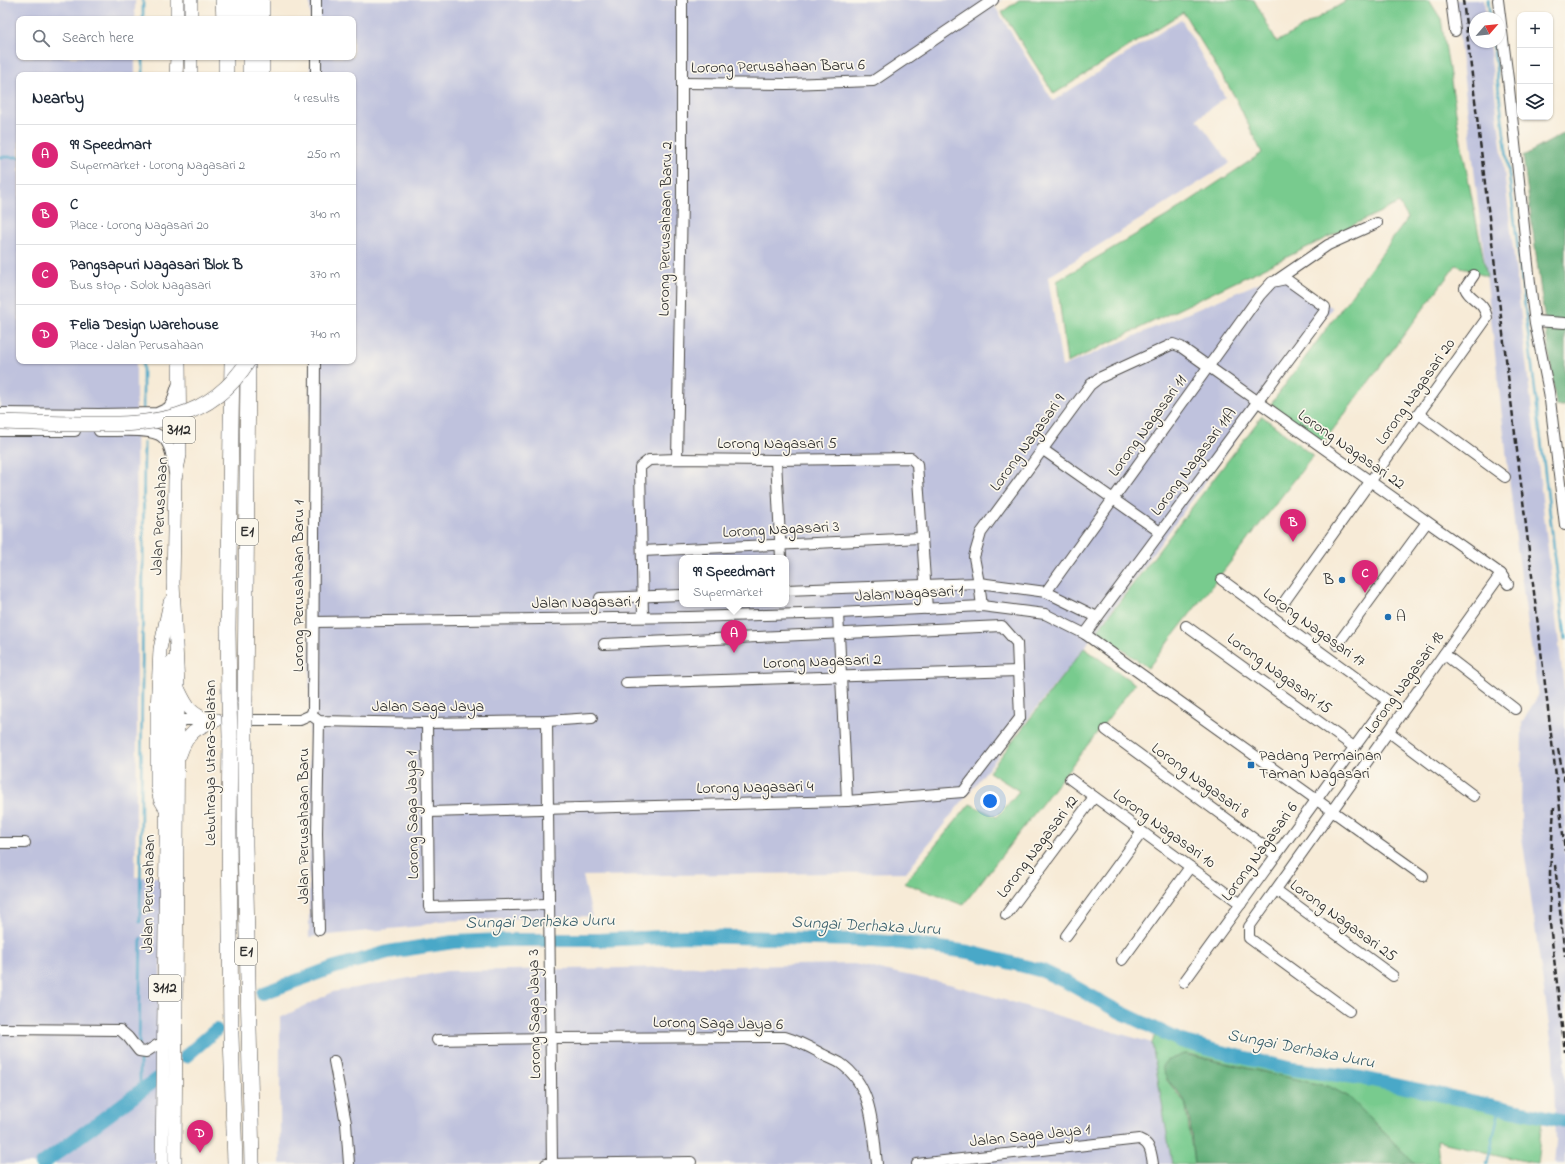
<!DOCTYPE html>
<meta charset="utf-8">
<style>
:root{--surface:#fff;--page:#f6f6f7;--text:#1f2937;--muted:#747a83;--line:#e0e1e3;--accent:#db2777}
body{margin:0;font-family:"Indie Flower",sans-serif;background:var(--page);color:var(--text)}
.controls{position:absolute;right:12px;top:12px;display:grid;overflow:hidden;border-radius:8px;box-shadow:0 1px 3px #0004}
.controls button{width:36px;height:36px;display:grid;place-items:center;padding:0;border:0;border-bottom:1px solid var(--line);background:var(--surface);color:var(--text);font:20px sans-serif}
.compass{position:absolute;left:1469px;top:12px;width:36px;height:36px;border-radius:50%;background:var(--surface);box-shadow:0 1px 3px #0004;rotate:62deg}
.you{position:absolute;left:990px;top:801px;width:14px;height:14px;margin:-10px;border:3px solid #fff;border-radius:50%;background:#1a73e8;box-shadow:0 0 0 6px #1a73e833}
.badge{display:grid;place-items:center;width:26px;height:26px;border-radius:50%;background:var(--accent);color:#fff;font-size:13px;font-weight:700}
.pin{position:absolute;translate:-50% -33px;filter:drop-shadow(0 1px 2px #0008)}
.pin::after{content:'';position:absolute;top:21px;width:14px;height:12px;background:inherit;clip-path:polygon(0 0,100% 0,50% 100%)}
.popup{position:absolute;left:679px;top:555px;width:110px;height:52px;box-sizing:border-box;display:grid;place-content:center;border-radius:8px;background:var(--surface);filter:drop-shadow(0 1px 3px #0005);font-size:13px;white-space:nowrap;color:var(--muted)}
.popup b{font-size:15px;color:var(--text)}
.popup::after{content:'';position:absolute;left:50%;top:100%;margin-left:-8px;border:8px solid transparent;border-top-color:var(--surface)}
.list{margin:0;padding:0;list-style:none}
h2{display:flex;justify-content:space-between;align-items:center;height:52px;margin:0;padding:0 16px;font-size:17px}
h2 small{font-size:13px;font-weight:400;color:var(--muted)}
.list li{display:grid;grid-template-columns:26px 1fr auto;gap:12px;align-items:center;box-sizing:border-box;height:60px;padding:0 16px;border-top:1px solid var(--line)}
.list b{display:block;font-size:15px;white-space:nowrap}
.list p{margin:0;font-size:13px;white-space:nowrap;color:var(--muted)}
.list em{font-size:13px;font-style:normal;color:var(--muted)}
.icon{flex:none;width:22px;height:22px;fill:none;stroke:currentColor;stroke-width:2;stroke-linecap:round;stroke-linejoin:round}
.map{position:relative;flex:none;width:1565px;height:1164px;overflow:hidden}
.search{position:absolute;background:var(--surface);box-shadow:0 1px 3px #0004;left:16px;top:16px;width:340px;height:44px;display:flex;align-items:center;gap:10px;box-sizing:border-box;padding:0 14px;border-radius:8px;color:var(--muted);font-size:15px}
.panel{position:absolute;background:var(--surface);box-shadow:0 1px 3px #0004;left:16px;top:72px;width:340px;height:292px;border-radius:8px}
.map>svg:first-child{display:block}
.industrial{fill:#bfc2dd;fill-rule:evenodd}
.green{fill:#78cb8e;stroke:#527b5c}
.forest{fill:#62af79;stroke:#466d52}
.lines{fill:none;stroke-linecap:round;stroke-linejoin:round}
.stream{stroke:#49a8c8;stroke-width:2.5}
.river{stroke:#49a8c8;stroke-width:14}
.minor-casing{stroke:#4a4845;stroke-width:12}
.major-casing{stroke:#4a4845;stroke-width:14}
.highway-casing{stroke:#4a4845;stroke-width:16}
.minor{stroke:#fff;stroke-width:10}
.major{stroke:#fff;stroke-width:13}
.highway{stroke:#fff;stroke-width:15}
.rail{stroke:#2b2b2b;stroke-width:2.5;stroke-dasharray:6 3;stroke-linecap:butt}
.highway-bridge-casing{stroke:#4a4845;stroke-width:16;stroke-linecap:butt}
.highway-bridge{stroke:#fff;stroke-width:15}
.poi-dot{fill:#1f6fb2;stroke:#fbf7ec;stroke-width:1.5}
.labels{text-anchor:middle;dominant-baseline:central;stroke-width:3.5;stroke-linejoin:round;paint-order:stroke}
.shield{fill:#fbf7ec;stroke:#696865;stroke-width:1}
.shield-label{font-size:15px;font-weight:bold;fill:#2b2b2b}
.street-label{font-size:16px;fill:#2b2b2b;stroke:#fbf7ec}
.poi-label{font-size:16px;fill:#2b2b2b;stroke:#fbf7ec;text-anchor:start}
.water-label{font-size:17px;font-style:italic;fill:#375d6a;stroke:#fbf7ec}
</style>
<div class="map">
<svg width="1565" height="1164" viewBox="0 0 1565 1164">
<rect width="100%" height="100%" fill="#fbf7ec"/>
<filter id="ink" filterUnits="userSpaceOnUse"><feTurbulence type="fractalNoise" baseFrequency=".025" numOctaves="2"/><feDisplacementMap in="SourceGraphic" scale="8" xChannelSelector="R" yChannelSelector="G"/><feConvolveMatrix kernelMatrix="1 2 1 2 8 2 1 2 1" color-interpolation-filters="sRGB"/></filter>
<filter id="wash" filterUnits="userSpaceOnUse"><feTurbulence type="fractalNoise" baseFrequency=".012" numOctaves="4" result="noise"/><feDisplacementMap in="SourceGraphic" scale="16" xChannelSelector="R" yChannelSelector="G"/><feGaussianBlur stdDeviation="0.9" result="paint"/><feColorMatrix in="noise" values="0 0 0 0 0 0 0 0 0 0 0 0 0 0 0 0 0 1.4 0 .05"/><feComposite in="paint" operator="in"/></filter>
<g filter="url(#wash)">
<rect width="100%" height="100%" fill="#f7ebd7"/>
<g class="industrial">
<polygon points="0,0 135,0 135,19 19,19 19,57 135,57 135,75 19,75 19,361 136,361 137,728 135,877 162,877 157,1164 0,1164"/>
<path d="M310,0H1002L994,5L1053,101L1181,19L1225,97L1197,119L1230,163L1048,277L1062,367L1282,273L1332,308L1084,648L906,872L583,876L592,916L438,921L420,926L309,937L310,361H353V75H310V57H353V19H310ZM682,558H786V604H682Z"/>
<polygon points="1455,0 1484,0 1486,18 1475,18 1475,42 1489,42 1565,696 1565,1164 1554,1164 1556,1141 1553,1053 1521,829 1522,722 1538,696 1516,539"/>
<polygon points="854,964 949,984 1152,1043 1172,1164 280,1164 280,1018 333,992 447,971"/>
</g>
<g class="green">
<polygon points="1019,0 1254,0 1277,42 1345,2 1344,0 1429,0 1441,19 1459,131 1487,277 1456,265 1323,443 1271,404 1408,218 1399,203 1067,363 1057,281 1167,216 1262,153 1235,97 1183,12 1054,94 1002,12"/>
<polygon points="1262,416 1313,456 1148,668 1097,631"/>
<polygon points="1084,648 1135,684 963,905 904,883 970,804 997,817 1019,791 989,772"/>
<polygon points="1155,1035 1183,1047 1282,1068 1361,1081 1542,1121 1537,1164 1437,1141 1439,1164 1415,1164 1349,1097 1330,1087 1188,1054 1184,1054 1166,1061 1166,1079 1185,1103 1186,1107 1194,1164 1172,1164 1152,1043"/>
</g>
<g class="forest">
<polygon points="1565,133 1565,406 1556,406 1523,156"/>
<path d="M1184,1054L1330,1087L1349,1097L1415,1164H1194C1192,1147 1191,1120 1186,1105C1181,1090 1164,1083 1162,1066L1166,1061Z"/>
</g>
<g class="lines">
<g class="stream">
<polyline points="1488,0 1490,18"/>
<polyline points="143,19 143,0"/>
<polyline points="1493,42 1565,639"/>
<polyline points="143,75 143,57"/>
<polyline points="0,157 19,157"/>
<polyline points="143,361 143,409"/>
<polyline points="140,922 144,442"/>
<polyline points="139,1045 141,938"/>
<polyline points="140,1059 140,1092"/>
<polyline points="1487,1164 1500,1108"/>
</g>
<g class="river">
<polyline points="263,993 332,968 388,952 453,942 504,940 599,940 686,936 857,940 903,943 969,952 1043,971 1068,983 1114,1009 1181,1041 1213,1050 1292,1069 1362,1078 1565,1121"/>
<polyline points="186,1056 216,1030"/>
<polyline points="42,1164 157,1079"/>
</g>
</g>
</g>
<g filter="url(#ink)">
<g class="lines">
<defs>
<g id="minor">
<polyline points="1451,0 1455,31"/>
<polyline points="1498,0 1508,79 1531,292 1535,323 1549,392 1565,525"/>
<polyline points="316,19 316,0"/>
<polyline points="316,75 316,57"/>
<polyline points="682,83 788,84 873,81 993,0"/>
<polyline points="1277,280 1328,245 1377,223"/>
<polyline points="1535,321 1565,323"/>
<polyline points="0,413 99,414 157,413 168,408 172,402 177,386"/>
<polyline points="1419,414 1505,477"/>
<polyline points="0,431 75,431"/>
<path d="M99,431C114,432 153,427 163,438C172,446 172,462 174,473"/>
<polyline points="1042,449 1160,532"/>
<polyline points="677,459 682,199 682,0"/>
<polyline points="776,460 781,558"/>
<polyline points="642,551 921,538"/>
<polyline points="786,590 979,583 1046,592 1097,617"/>
<polyline points="1046,592 1260,295 1272,282 1286,279 1325,307 1324,312 1085,634"/>
<polyline points="600,598 682,595"/>
<path d="M1282,605L1487,318C1484,300 1470,301 1465,288L1474,275"/>
<polyline points="982,606 979,583 974,557 981,533 1090,385 1099,378 1173,344 1181,347 1501,574 1508,584"/>
<polyline points="838,613 847,801"/>
<polyline points="643,617 640,467 649,460 677,459 776,460 911,458 917,464 927,609"/>
<polyline points="314,622 689,617 838,613 982,606 1045,614 1085,634 1423,876"/>
<polyline points="1186,626 1354,747"/>
<polyline points="1337,645 1427,522"/>
<polyline points="1444,654 1515,709"/>
<polyline points="626,683 1018,671"/>
<polyline points="311,715 319,721 427,723 547,721 592,718"/>
<polyline points="171,718 177,720 206,720"/>
<polyline points="240,720 300,720 311,715 313,710 315,361"/>
<polyline points="319,721 317,833 319,930"/>
<polyline points="547,721 552,1164"/>
<polyline points="427,723 429,907 548,904"/>
<polyline points="1106,730 1276,855"/>
<polyline points="1389,732 1474,796"/>
<polyline points="1070,779 1241,904"/>
<polyline points="428,812 847,801 963,792 1020,718 1017,643 1002,626 604,644"/>
<polyline points="0,843 25,843"/>
<polyline points="1276,890 1393,976"/>
<polyline points="1006,915 1094,797"/>
<polyline points="1066,936 1142,832"/>
<polyline points="1122,960 1190,867"/>
<polyline points="1184,982 1388,701 1222,580"/>
<polyline points="1349,1011 1249,938 1249,927 1501,574"/>
<polyline points="0,1029 120,1030 128,1037 139,1051 146,1052 157,1045 161,1046 164,1052"/>
<path d="M437,1040L550,1038L785,1037C799,1041 811,1048 824,1055C829,1058 835,1060 840,1063C873,1085 873,1129 877,1164"/>
<polyline points="334,1061 346,1123 349,1164"/>
<polyline points="546,1164 691,1162"/>
<path d="M917,1164L1139,1139C1151,1144 1151,1152 1153,1164"/>
</g>
<g id="major">
<polyline points="177,19 177,0"/>
<polyline points="191,19 191,0"/>
<polyline points="176,75 177,57"/>
<polyline points="191,75 191,57"/>
<path d="M179,690C187,707 191,714 209,720"/>
<path d="M180,755C187,733 196,728 217,720"/>
<polyline points="164,806 160,799 157,785 157,711 160,649 170,602"/>
<polyline points="162,1164 168,684 171,662"/>
<polyline points="175,1164 178,686 173,583 175,479 180,455 179,361"/>
</g>
<g id="highway">
<polyline points="223,0 224,19"/>
<polyline points="262,0 262,19"/>
<polyline points="236,19 236,0"/>
<polyline points="250,19 250,0"/>
<polyline points="226,57 226,75"/>
<polyline points="262,57 262,75"/>
<polyline points="250,75 250,57"/>
<polyline points="229,702 228,629 232,361"/>
<polyline points="245,704 248,361"/>
<polyline points="230,738 229,828 231,1034 235,1164"/>
<polyline points="245,740 245,845 252,1164"/>
</g>
</defs>
<use href="#minor" class="minor-casing"/>
<use href="#major" class="major-casing"/>
<use href="#highway" class="highway-casing"/>
<use href="#minor" class="minor"/>
<use href="#major" class="major"/>
<use href="#highway" class="highway"/>
<g class="rail">
<polyline points="1463,0 1565,851"/>
<polyline points="1558,749 1565,784"/>
<polyline points="1554,807 1550,872 1550,924 1565,1052"/>
<polyline points="1555,865 1565,956"/>
</g>
<defs>
<g id="highway-bridge">
<path d="M0,422C29,423 57,424 86,424C151,425 210,422 248,361"/>
<polyline points="229,702 230,738"/>
<polyline points="245,740 245,704"/>
</g>
</defs>
<use href="#highway-bridge" class="highway-bridge-casing"/>
<use href="#highway-bridge" class="highway-bridge"/>
</g>
</g>
<g class="poi-dot">
<circle cx="1342" cy="580" r="4"/>
<circle cx="1388" cy="617" r="4"/>
<rect x="1247" y="761" width="8" height="8" rx="2"/>
</g>
<g class="labels">
<g class="shield">
<rect x="163" y="417" width="32" height="26" rx="3"/>
<rect x="236" y="519" width="22" height="26" rx="3"/>
<rect x="235" y="939" width="22" height="26" rx="3"/>
<rect x="149" y="975" width="32" height="26" rx="3"/>
</g>
<g class="shield-label">
<text x="179" y="430">3112</text>
<text x="247" y="532">E1</text>
<text x="246" y="952">E1</text>
<text x="165" y="988">3112</text>
</g>
<g class="street-label">
<text transform="translate(778 67) rotate(-1)">Lorong Perusahaan Baru 6</text>
<text transform="translate(666 229) rotate(-89)">Lorong Perusahaan Baru 2</text>
<text transform="translate(1416 392) rotate(-55)">Lorong Nagasari 20</text>
<text transform="translate(1148 426) rotate(-54)">Lorong Nagasari 11</text>
<text transform="translate(1028 443) rotate(-54)">Lorong Nagasari 9</text>
<text x="777" y="444">Lorong Nagasari 5</text>
<text transform="translate(1351 450) rotate(35)">Lorong Nagasari 22</text>
<text transform="translate(1194 462) rotate(-53)">Lorong Nagasari 11A</text>
<text transform="translate(160 516) rotate(-87)">Jalan Perusahaan</text>
<text transform="translate(781 530) rotate(-3)">Lorong Nagasari 3</text>
<text transform="translate(299 586) rotate(-90)">Lorong Perusahaan Baru 1</text>
<text transform="translate(909 594) rotate(-3)">Jalan Nagasari 1</text>
<text transform="translate(586 603) rotate(-1)">Jalan Nagasari 1</text>
<text transform="translate(1314 628) rotate(36)">Lorong Nagasari 17</text>
<text transform="translate(822 662) rotate(-2)">Lorong Nagasari 2</text>
<text transform="translate(1279 674) rotate(36)">Lorong Nagasari 15</text>
<text transform="translate(1405 683) rotate(-54)">Lorong Nagasari 18</text>
<text x="428" y="707">Jalan Saga Jaya</text>
<text transform="translate(211 763) rotate(-90)">Lebuhraya Utara–Selatan</text>
<text transform="translate(1200 781) rotate(36)">Lorong Nagasari 8</text>
<text transform="translate(755 788) rotate(-1)">Lorong Nagasari 4</text>
<text transform="translate(413 815) rotate(-91)">Lorong Saga Jaya 1</text>
<text transform="translate(304 826) rotate(-90)">Jalan Perusahaan Baru</text>
<text transform="translate(1164 829) rotate(36)">Lorong Nagasari 10</text>
<text transform="translate(1038 847) rotate(-53)">Lorong Nagasari 12</text>
<text transform="translate(1260 852) rotate(-54)">Lorong Nagasari 6</text>
<text transform="translate(149 894) rotate(-89)">Jalan Perusahaan</text>
<text transform="translate(1343 921) rotate(36)">Lorong Nagasari 25</text>
<text transform="translate(535 1014) rotate(-91)">Lorong Saga Jaya 3</text>
<text transform="translate(718 1024) rotate(1)">Lorong Saga Jaya 6</text>
<text transform="translate(1030 1136) rotate(-6)">Jalan Saga Jaya 1</text>
</g>
<g class="poi-label">
<text x="1334" y="580" text-anchor="end">B</text>
<text x="1396" y="617">A</text>
<text x="1259" y="756">Padang Permainan<tspan x="1259" dy="18">Taman Nagasari</tspan></text>
</g>
<g class="water-label">
<text transform="translate(540 922) rotate(-1)">Sungai Derhaka Juru</text>
<text transform="translate(866 926) rotate(3)">Sungai Derhaka Juru</text>
<text transform="translate(1301 1049) rotate(11)">Sungai Derhaka Juru</text>
</g>
</g>
</svg>
<div class="controls">
<button>+</button>
<button>−</button>
<button><svg class="icon" aria-label="layers" viewBox="0 0 24 24"><path d="M12 4l9 5-9 5-9-5zM3 14l9 5 9-5"/></svg></button>
</div>
<svg class="compass" viewBox="-18 -18 36 36"><path d="M0-13l5 13h-10z" fill="#e53935"/><path d="M0 13l5-13h-10z" fill="#747a83"/></svg>
<div class="you"></div>
<div class="pin badge" style="left:734px;top:653px">A</div>
<div class="popup"><b>99 Speedmart</b>Supermarket</div>
<div class="pin badge" style="left:1293px;top:542px">B</div>
<div class="pin badge" style="left:1365px;top:593px">C</div>
<div class="pin badge" style="left:200px;top:1153px">D</div>
<div class="search"><svg class="icon" aria-label="search" viewBox="0 0 24 24"><circle cx="10" cy="10" r="6"/><path d="M15 15l6 6"/></svg>Search here</div>
<section class="panel">
<h2>Nearby<small>4 results</small></h2>
<ul class="list">
<li><span class="badge">A</span><div><b>99 Speedmart</b><p>Supermarket · Lorong Nagasari 2</p></div><em>250 m</em></li>
<li><span class="badge">B</span><div><b>C</b><p>Place · Lorong Nagasari 20</p></div><em>340 m</em></li>
<li><span class="badge">C</span><div><b>Pangsapuri Nagasari Blok B</b><p>Bus stop · Solok Nagasari</p></div><em>370 m</em></li>
<li><span class="badge">D</span><div><b>Felia Design Warehouse</b><p>Place · Jalan Perusahaan</p></div><em>740 m</em></li>
</ul>
</section>
</div>
